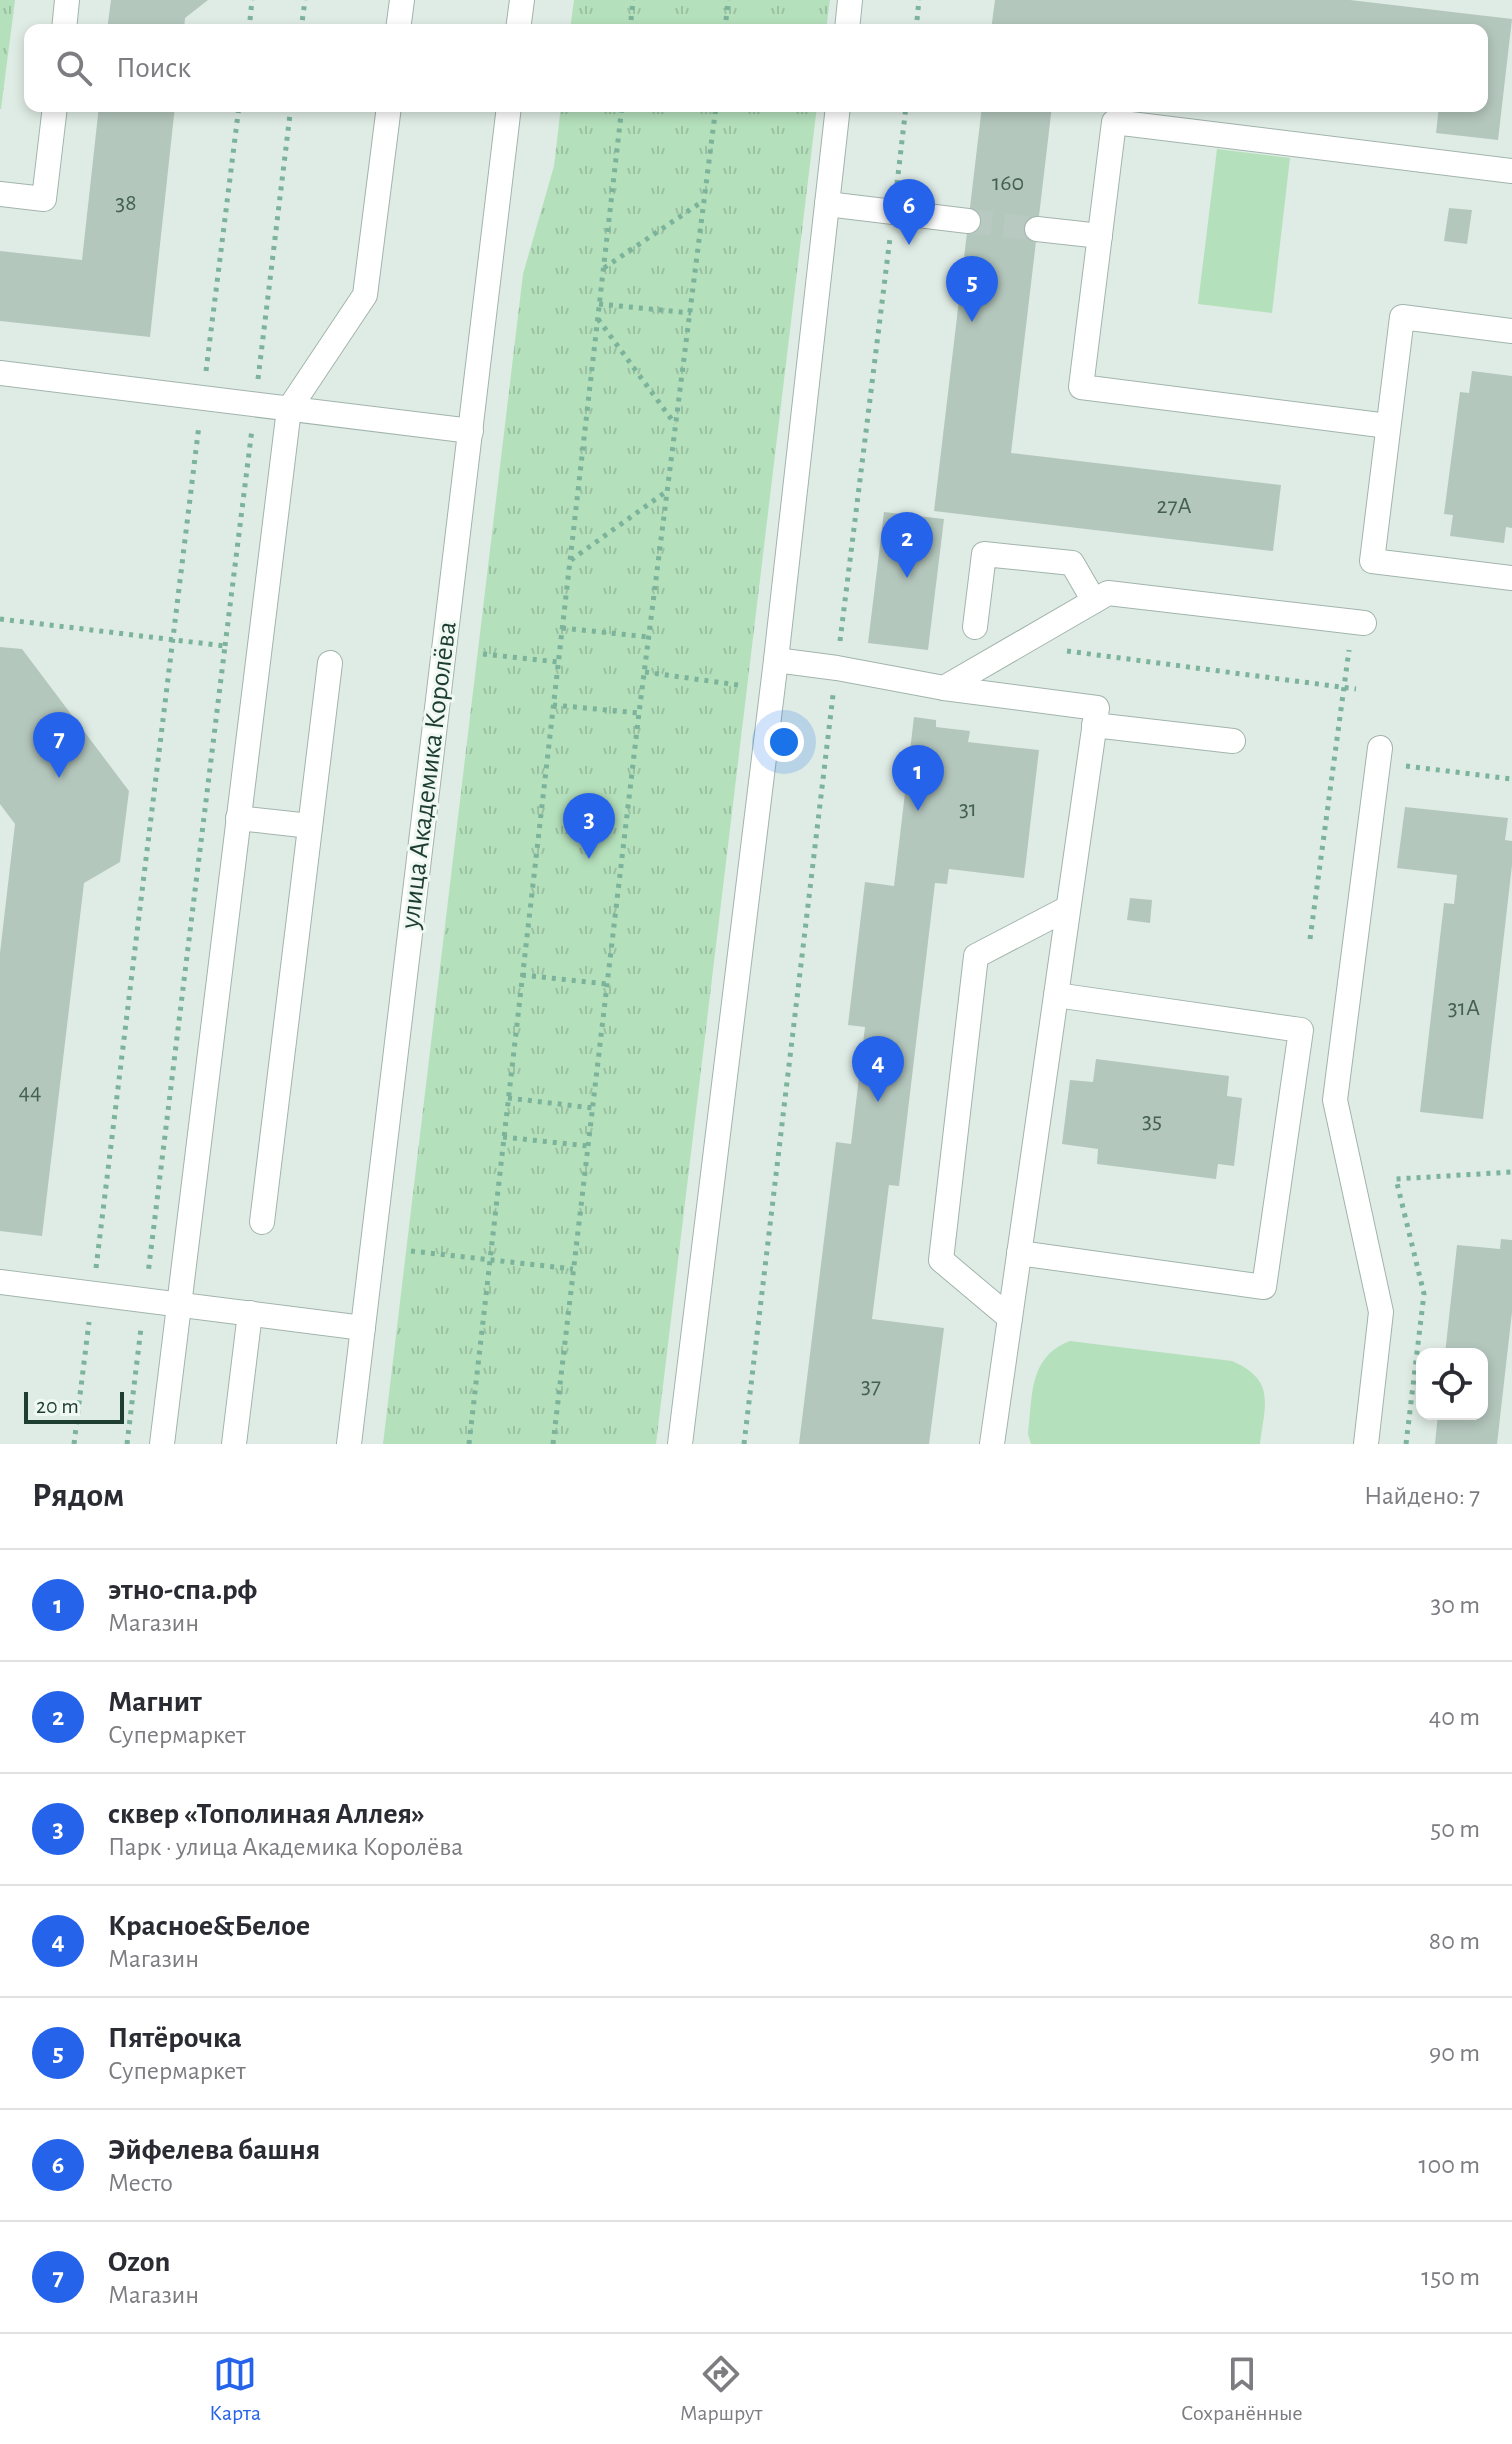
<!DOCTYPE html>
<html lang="ru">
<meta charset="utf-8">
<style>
:root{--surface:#fff;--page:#f7f7f7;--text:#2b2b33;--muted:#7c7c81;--line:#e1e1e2;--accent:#2563eb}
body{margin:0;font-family:"Alegreya Sans",sans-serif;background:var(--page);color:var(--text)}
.controls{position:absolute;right:24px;bottom:24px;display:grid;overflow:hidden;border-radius:16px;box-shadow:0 4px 12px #0003}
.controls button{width:72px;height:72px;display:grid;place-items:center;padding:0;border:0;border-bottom:2px solid var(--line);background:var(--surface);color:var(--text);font:40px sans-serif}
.scale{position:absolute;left:24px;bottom:20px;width:100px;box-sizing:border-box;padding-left:8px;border:4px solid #1e3e32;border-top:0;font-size:22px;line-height:28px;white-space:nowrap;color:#1e3e32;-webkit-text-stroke:6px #f0f8f3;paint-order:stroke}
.you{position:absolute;left:784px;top:742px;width:28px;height:28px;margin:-20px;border:6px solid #fff;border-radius:50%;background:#1a73e8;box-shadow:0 0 0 12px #1a73e833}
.badge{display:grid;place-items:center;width:52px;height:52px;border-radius:50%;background:var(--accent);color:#fff;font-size:26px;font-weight:700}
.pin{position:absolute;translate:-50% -66px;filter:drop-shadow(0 2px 4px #0008)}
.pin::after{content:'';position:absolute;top:42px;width:28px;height:24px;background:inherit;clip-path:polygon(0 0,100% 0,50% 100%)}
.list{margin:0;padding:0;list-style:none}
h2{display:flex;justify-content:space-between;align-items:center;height:104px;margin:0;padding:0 32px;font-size:34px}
h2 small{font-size:26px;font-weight:400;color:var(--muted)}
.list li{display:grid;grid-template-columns:52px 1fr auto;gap:24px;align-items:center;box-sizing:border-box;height:112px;padding:0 32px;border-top:2px solid var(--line)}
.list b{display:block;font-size:30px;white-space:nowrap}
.list p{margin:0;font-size:26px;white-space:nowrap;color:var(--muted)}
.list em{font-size:26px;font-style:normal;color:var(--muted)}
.icon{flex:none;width:44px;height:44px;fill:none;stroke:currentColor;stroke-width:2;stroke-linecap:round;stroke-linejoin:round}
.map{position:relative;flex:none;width:1512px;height:1444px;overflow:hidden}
.search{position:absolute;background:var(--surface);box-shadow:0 4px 12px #0003;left:24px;right:24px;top:24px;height:88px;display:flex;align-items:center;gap:20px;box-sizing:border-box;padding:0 28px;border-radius:16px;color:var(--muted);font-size:30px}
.sheet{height:888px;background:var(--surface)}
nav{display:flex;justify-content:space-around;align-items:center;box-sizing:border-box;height:112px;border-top:2px solid var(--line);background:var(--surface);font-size:22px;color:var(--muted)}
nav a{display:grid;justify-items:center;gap:4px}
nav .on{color:var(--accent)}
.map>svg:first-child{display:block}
.grass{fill:#b5e0bc}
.park{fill:url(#park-tufts)}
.building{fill:#b4c7bd}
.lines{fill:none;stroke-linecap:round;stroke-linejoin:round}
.minor-tunnel{stroke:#b8c9c1;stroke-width:24;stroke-dasharray:24 12;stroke-linecap:butt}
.minor-casing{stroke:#a1b4ac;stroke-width:26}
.path{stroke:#7cb39b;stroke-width:5;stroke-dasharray:4 6;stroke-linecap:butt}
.minor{stroke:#fff;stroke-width:24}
.labels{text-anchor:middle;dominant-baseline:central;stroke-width:6;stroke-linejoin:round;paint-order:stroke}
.number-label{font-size:24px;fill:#446055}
.street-label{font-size:28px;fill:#1e3e32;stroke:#f0f8f3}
</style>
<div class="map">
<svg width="1512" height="1444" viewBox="0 0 1512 1444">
<defs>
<pattern id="park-tufts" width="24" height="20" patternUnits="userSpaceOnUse" patternTransform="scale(2)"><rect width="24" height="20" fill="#b5e0bc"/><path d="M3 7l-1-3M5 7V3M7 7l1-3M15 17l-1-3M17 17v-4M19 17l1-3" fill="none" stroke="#9bc1a2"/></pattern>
</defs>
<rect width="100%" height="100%" fill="#dfece5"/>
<g class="grass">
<polygon points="1217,149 1290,158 1272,313 1198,304"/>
<path d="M1070,1341L1232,1361C1276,1380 1265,1404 1260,1444H1031L1028,1434C1033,1396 1028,1357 1070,1341Z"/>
</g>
<g class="park">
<polygon points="0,0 15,0 1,109 0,109"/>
<polygon points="574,0 830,0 826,30 570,30"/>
<polygon points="561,106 817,106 656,1444 383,1444 523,274 554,166"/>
</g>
<g class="building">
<polygon points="111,0 208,0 185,18 184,30 107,30"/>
<polygon points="995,0 1350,0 1512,19 1498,140 1436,133 1439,106 1482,106 1482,30 991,30"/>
<polygon points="99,106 175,106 150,337 0,321 0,251 82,260"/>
<polygon points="982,106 1052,106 1011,453 1281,485 1273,551 934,511"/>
<polygon points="1449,208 1472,210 1467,244 1444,241"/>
<polygon points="1472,371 1512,376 1512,528 1506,527 1504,543 1450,536 1453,515 1444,514 1460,392 1469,393"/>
<polygon points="884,512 944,519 928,650 868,643"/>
<polygon points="0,647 22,649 129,791 120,862 84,883 42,1236 0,1231 0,953 15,824 0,804"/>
<polygon points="914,717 936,720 936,727 970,731 968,742 1039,750 1024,878 949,869 947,884 935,883 899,1186 889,1185 872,1319 944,1328 929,1444 799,1444 836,1142 851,1144 865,1027 848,1025 865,882 894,886"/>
<polygon points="1405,807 1508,818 1505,840 1512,841 1512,865 1483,1119 1420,1112 1444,903 1454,904 1457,875 1397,868"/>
<polygon points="1130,898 1152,900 1150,923 1127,920"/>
<polygon points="1096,1059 1229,1076 1227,1096 1242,1098 1234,1166 1218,1164 1216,1179 1097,1164 1098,1149 1062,1144 1070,1080 1093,1082"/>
<polygon points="1501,1239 1512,1240 1512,1312 1497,1444 1435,1444 1438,1414 1482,1414 1482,1354 1445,1354 1457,1245 1500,1249"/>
</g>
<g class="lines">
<polyline class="minor-tunnel" points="968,221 1037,229"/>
<defs>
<g id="minor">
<polyline points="64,30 67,0"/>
<polyline points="398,30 402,0"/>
<polyline points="518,30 522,0"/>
<polyline points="847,30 850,0"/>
<polyline points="0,194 44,199 55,106"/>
<polyline points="827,204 968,221"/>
<polyline points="1037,229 1100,236"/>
<polyline points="1512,331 1402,317 1372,561 1512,578"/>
<polyline points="0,373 471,431"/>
<polyline points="1388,426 1081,387 1114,122 1512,171"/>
<polyline points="975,627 984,554 1072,563 1094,601"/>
<polyline points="776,660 837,668 944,688 1108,593 1364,623"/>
<polyline points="944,688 1097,708 992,1444"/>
<polyline points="1094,725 1233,741"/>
<polyline points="238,818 310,826"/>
<polyline points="262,1222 330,663"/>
<polyline points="1019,1253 1264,1287 1301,1030 1056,995"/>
<polyline points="0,1282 363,1328"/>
<polyline points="1010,1318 941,1260 976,956 1068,908"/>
<polyline points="162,1444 289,409 365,295 389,106"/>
<polyline points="234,1444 250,1313"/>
<polyline points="349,1444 509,106"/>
<polyline points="680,1444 776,660 838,106"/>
<polyline points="1366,1444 1381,1312 1335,1100 1380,748"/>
</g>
</defs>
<use href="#minor" class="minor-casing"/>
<g class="path">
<polyline points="249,30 252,0"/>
<polyline points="301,30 305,0"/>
<polyline points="630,30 633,0"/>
<polyline points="725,30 728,0"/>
<polyline points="916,30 919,0"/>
<polyline points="897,184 906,106"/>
<polyline points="604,268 703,201"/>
<polyline points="599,304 691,313"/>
<polyline points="598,319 675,424"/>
<polyline points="206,371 239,106"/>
<polyline points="258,379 291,106"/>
<polyline points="571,560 667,491"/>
<polyline points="0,619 225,646 148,1274"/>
<polyline points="562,628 649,637"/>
<polyline points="840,641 890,238"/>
<polyline points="225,646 252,429"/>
<polyline points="1067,651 1356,689"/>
<polyline points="483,654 558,662"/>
<polyline points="645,672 738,685"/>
<polyline points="553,705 639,713"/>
<polyline points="1406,766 1512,779"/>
<polyline points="1310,939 1349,650"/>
<polyline points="522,975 607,984"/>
<polyline points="508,1098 593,1108"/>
<polyline points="503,1137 588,1146"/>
<polyline points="411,1251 573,1269"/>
<polyline points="96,1268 199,425"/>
<polyline points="74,1444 89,1322"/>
<polyline points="127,1444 141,1328"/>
<polyline points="469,1444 622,106"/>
<polyline points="553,1444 639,713 716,106"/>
<polyline points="744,1444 833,695"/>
<polyline points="1406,1444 1424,1294 1396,1179 1512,1172"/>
</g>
<use href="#minor" class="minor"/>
</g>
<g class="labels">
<g class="number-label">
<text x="1008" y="183">160</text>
<text x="126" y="203">38</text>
<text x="1174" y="506">27А</text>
<text x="968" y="809">31</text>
<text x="1464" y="1008">31А</text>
<text x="30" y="1092">44</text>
<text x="1152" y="1121">35</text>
<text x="871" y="1386">37</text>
</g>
<g class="street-label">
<text transform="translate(429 775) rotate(-83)">улица Академика Королёва</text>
</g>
</g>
</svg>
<div class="controls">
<button><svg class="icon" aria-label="locate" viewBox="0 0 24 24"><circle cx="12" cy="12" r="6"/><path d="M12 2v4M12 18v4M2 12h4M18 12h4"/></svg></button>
</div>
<div class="scale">20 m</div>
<div class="you"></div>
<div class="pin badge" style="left:918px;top:811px">1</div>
<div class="pin badge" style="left:907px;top:578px">2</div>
<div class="pin badge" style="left:589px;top:859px">3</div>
<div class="pin badge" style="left:878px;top:1102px">4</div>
<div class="pin badge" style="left:972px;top:322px">5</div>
<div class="pin badge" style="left:909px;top:245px">6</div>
<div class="pin badge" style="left:59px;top:778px">7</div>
<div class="search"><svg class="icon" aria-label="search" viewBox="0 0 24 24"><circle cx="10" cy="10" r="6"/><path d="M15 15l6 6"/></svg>Поиск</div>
</div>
<section class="sheet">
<h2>Рядом<small>Найдено: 7</small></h2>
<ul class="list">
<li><span class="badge">1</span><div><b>этно-спа.рф</b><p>Магазин</p></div><em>30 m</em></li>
<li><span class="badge">2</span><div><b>Магнит</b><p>Супермаркет</p></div><em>40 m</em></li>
<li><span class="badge">3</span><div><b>сквер «Тополиная Аллея»</b><p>Парк · улица Академика Королёва</p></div><em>50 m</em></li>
<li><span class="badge">4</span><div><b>Красное&amp;Белое</b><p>Магазин</p></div><em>80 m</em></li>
<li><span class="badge">5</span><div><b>Пятёрочка</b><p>Супермаркет</p></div><em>90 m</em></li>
<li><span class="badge">6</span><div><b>Эйфелева башня</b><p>Место</p></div><em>100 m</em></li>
<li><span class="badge">7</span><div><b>Ozon</b><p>Магазин</p></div><em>150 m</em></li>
</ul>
</section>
<nav>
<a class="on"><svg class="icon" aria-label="map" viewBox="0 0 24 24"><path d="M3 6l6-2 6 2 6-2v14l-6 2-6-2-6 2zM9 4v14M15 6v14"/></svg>Карта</a>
<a><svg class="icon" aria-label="directions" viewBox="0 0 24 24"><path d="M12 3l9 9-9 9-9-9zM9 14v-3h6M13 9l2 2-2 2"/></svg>Маршрут</a>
<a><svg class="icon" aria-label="saved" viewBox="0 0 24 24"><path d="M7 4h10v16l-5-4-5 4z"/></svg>Сохранённые</a>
</nav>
